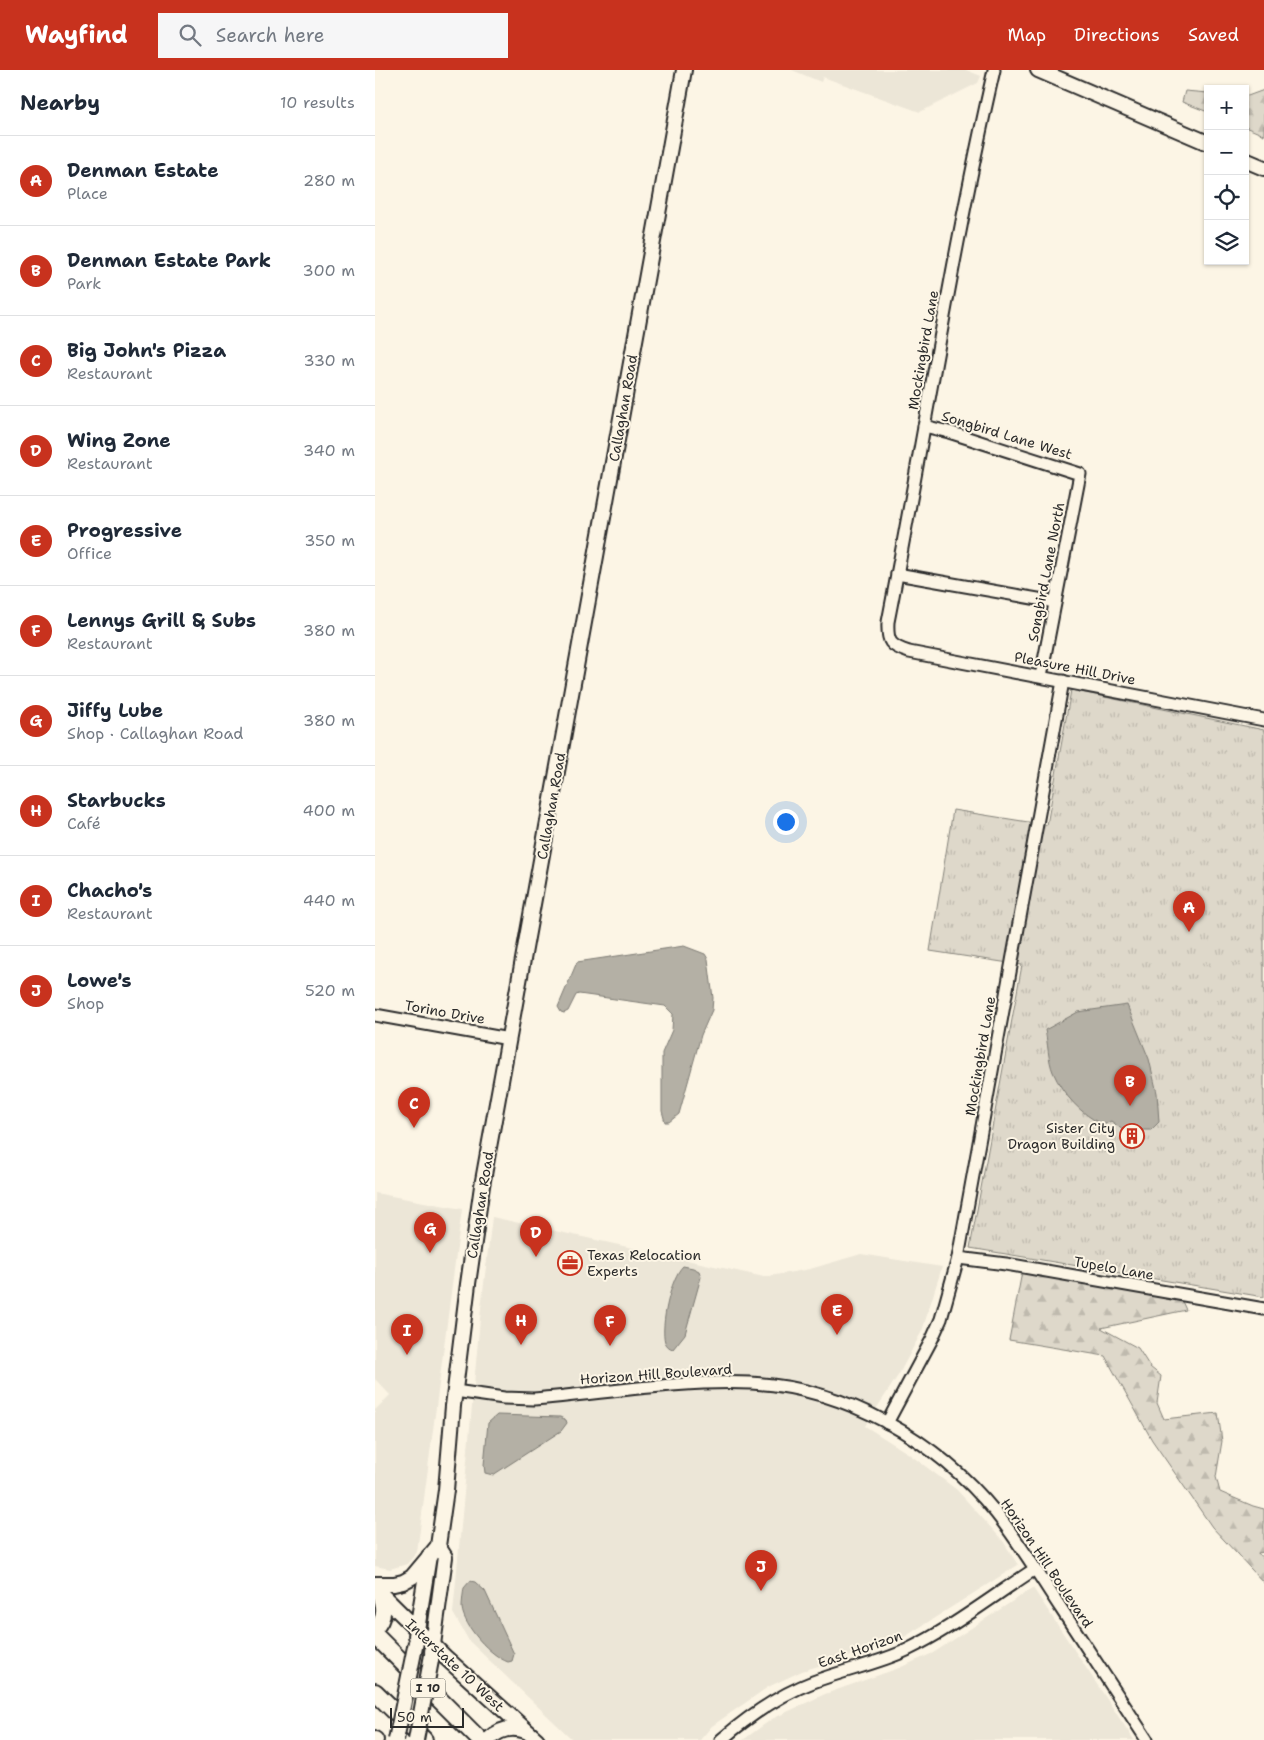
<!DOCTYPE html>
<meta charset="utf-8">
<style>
:root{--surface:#fff;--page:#f6f6f7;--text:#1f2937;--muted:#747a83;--line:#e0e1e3;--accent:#c8321e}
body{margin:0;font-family:"Shantell Sans",sans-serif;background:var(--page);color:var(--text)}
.controls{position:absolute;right:15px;top:15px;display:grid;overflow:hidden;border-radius:0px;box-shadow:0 1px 4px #0004}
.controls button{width:45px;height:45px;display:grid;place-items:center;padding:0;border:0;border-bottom:1px solid var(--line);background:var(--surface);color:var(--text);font:25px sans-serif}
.scale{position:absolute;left:15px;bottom:12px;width:74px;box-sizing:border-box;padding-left:5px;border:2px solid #2b2b2b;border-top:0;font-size:14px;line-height:18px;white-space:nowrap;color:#2b2b2b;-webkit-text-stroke:4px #fcf5e5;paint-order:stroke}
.you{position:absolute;left:410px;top:751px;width:18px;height:18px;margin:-12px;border:4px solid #fff;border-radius:50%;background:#1a73e8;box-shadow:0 0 0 8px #1a73e833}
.badge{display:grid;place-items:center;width:32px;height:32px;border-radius:50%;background:var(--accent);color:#fff;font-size:16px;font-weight:700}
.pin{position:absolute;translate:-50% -41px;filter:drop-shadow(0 1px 2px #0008)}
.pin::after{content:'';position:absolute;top:26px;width:18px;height:15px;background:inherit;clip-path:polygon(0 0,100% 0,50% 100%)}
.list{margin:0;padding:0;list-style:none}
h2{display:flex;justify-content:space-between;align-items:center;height:65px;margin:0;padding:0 20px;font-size:21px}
h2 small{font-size:16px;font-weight:400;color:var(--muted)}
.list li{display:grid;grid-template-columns:32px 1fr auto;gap:15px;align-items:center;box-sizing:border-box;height:90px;padding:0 20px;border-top:1px solid var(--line)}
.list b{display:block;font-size:19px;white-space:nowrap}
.list p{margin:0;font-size:16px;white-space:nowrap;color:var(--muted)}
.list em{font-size:16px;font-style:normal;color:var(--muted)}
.icon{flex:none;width:28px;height:28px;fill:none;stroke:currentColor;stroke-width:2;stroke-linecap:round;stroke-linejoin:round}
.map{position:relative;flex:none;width:889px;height:1670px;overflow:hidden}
header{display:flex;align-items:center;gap:30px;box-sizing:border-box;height:70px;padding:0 25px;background:var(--accent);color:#fff}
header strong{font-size:24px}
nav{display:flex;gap:28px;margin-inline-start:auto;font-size:18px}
.search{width:350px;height:45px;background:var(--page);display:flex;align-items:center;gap:12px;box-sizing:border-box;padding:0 18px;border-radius:0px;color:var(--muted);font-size:19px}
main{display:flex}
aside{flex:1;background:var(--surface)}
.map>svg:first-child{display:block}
.built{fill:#ece6d7}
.forest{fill:url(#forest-firs);stroke:#84827a}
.park{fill:url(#park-tufts);stroke:#84827a}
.water{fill:#b4b0a5;stroke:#7d7b74}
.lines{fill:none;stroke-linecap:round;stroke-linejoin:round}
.minor-casing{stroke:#2b2b2b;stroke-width:15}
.major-casing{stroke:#2b2b2b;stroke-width:18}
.highway-casing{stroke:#2b2b2b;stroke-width:20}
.minor{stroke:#fcf5e5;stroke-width:11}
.major{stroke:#fcf5e5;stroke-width:14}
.highway{stroke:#fcf5e5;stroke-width:16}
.major-bridge-casing{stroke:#2b2b2b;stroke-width:18;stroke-linecap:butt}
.major-bridge{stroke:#fcf5e5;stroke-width:14}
.labels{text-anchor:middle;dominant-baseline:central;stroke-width:4;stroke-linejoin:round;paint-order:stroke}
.shield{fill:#fcf5e5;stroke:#6a6863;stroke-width:1}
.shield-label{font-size:12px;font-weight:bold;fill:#2b2b2b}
.street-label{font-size:14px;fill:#2b2b2b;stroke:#fcf5e5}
.poi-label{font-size:14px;fill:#2b2b2b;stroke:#fcf5e5;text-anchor:end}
</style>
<header>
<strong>Wayfind</strong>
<div class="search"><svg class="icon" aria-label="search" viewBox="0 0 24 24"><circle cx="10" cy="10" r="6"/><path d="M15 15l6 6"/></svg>Search here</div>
<nav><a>Map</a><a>Directions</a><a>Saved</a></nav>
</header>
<main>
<aside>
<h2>Nearby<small>10 results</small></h2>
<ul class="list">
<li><span class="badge">A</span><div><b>Denman Estate</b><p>Place</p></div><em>280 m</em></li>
<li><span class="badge">B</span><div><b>Denman Estate Park</b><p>Park</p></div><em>300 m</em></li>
<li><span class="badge">C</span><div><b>Big John's Pizza</b><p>Restaurant</p></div><em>330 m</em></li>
<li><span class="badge">D</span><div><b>Wing Zone</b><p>Restaurant</p></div><em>340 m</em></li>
<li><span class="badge">E</span><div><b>Progressive</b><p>Office</p></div><em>350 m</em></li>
<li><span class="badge">F</span><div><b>Lennys Grill &amp; Subs</b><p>Restaurant</p></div><em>380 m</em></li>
<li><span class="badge">G</span><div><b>Jiffy Lube</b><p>Shop · Callaghan Road</p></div><em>380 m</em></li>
<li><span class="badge">H</span><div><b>Starbucks</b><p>Café</p></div><em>400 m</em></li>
<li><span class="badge">I</span><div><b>Chacho's</b><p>Restaurant</p></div><em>440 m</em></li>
<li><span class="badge">J</span><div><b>Lowe's</b><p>Shop</p></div><em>520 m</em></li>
</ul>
</aside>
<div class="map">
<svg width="889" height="1670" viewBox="0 0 889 1670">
<defs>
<pattern id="forest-firs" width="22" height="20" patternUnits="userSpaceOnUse" patternTransform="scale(1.25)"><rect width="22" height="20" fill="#ded8ca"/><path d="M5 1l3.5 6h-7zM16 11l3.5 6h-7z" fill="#bfbaae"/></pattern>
<pattern id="park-tufts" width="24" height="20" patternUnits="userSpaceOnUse" patternTransform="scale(1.25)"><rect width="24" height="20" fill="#ded8ca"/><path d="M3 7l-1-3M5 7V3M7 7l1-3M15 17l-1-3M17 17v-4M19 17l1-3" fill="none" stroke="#bfbaae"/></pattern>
</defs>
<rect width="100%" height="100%" fill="#fcf5e5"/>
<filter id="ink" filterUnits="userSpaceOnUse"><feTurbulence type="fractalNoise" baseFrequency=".02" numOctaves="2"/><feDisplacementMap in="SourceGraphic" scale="10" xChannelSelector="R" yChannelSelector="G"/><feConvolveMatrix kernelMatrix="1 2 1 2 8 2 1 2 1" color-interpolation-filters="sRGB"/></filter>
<g filter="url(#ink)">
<g class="built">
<polygon points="417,0 591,0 606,6 603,13 545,42 448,7 446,12"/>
<polygon points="0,1123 87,1139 42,1482 32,1494 15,1499 0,1496 0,1340 15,1325 0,1309"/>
<polygon points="117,1147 389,1207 435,1199 486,1184 567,1197 547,1261 524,1304 490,1356 534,1384 582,1420 628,1471 643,1495 531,1566 496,1580 427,1601 393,1617 337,1656 325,1670 198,1670 94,1571 78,1543 106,1238"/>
<polygon points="658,1518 759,1670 368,1670 397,1649 450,1624 524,1598 558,1583"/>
</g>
<g class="forest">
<polygon points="889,20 889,65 870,57 870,27"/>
<polygon points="810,21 833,23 833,42 807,32"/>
<polygon points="647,1202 806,1229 811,1240 726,1258 763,1278 775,1297 786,1306 782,1333 789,1349 843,1343 847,1371 841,1407 845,1422 878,1436 889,1439 889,1482 883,1483 889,1490 889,1513 837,1457 777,1370 730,1286 634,1270"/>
</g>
<polygon class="park" points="696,620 889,660 889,1227 595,1178 647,895 555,881 578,740 672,755"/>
<g class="water">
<polygon points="309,876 330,884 333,889 338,928 337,940 326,965 304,1044 294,1052 290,1052 287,1041 287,983 297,960 298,944 290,936 204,924 201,925 193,941 189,943 186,942 183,937 202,892"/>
<path d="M752,935L774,989L782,1023L784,1052L776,1060H748L736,1051L728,1055C706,1044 688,1025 678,1002C673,990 673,973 670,960L703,942Z"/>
<path d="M308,1196L318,1198L324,1201L326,1207L310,1264L298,1279C294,1278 292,1276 290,1272C285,1256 296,1207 308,1196Z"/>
<polygon points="122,1345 185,1347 191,1350 192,1353 186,1361 118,1405 110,1403 109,1395 113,1353"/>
<path d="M95,1511L100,1512L110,1521L139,1584L137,1591L133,1592C116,1586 89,1557 87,1538C87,1532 88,1524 89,1518Z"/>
</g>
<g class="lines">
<defs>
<g id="minor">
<path d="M619,0C577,182 549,368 513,552C512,572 515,576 534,582L889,650"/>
<polyline points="549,356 574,362 705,404 666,606"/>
<polyline points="522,504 680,532"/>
<polyline points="0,945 134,969"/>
<polyline points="583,1188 631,1194 889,1239"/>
<path d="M80,1321L129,1328L159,1329C231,1323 304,1310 376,1313C471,1318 562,1370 621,1443C645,1473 665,1507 687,1540C715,1583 744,1627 772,1670"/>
<polyline points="512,1353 557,1269 566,1249 583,1188 688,611"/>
<path d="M346,1670C374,1646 403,1625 438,1612C469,1600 502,1594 532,1580C576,1559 618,1526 660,1499"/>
</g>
<g id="major">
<polyline points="663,0 833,73"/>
<polyline points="870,90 889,98"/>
<polyline points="0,1514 19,1514 28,1512 37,1507 63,1476 71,1420 78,1336 93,1214 107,1116 309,0"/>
<polyline points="0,1518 70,1587 162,1670"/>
<path d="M0,1559C11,1548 9,1537 5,1523"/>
<polyline points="41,1566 54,1486"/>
<polyline points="57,1582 70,1487 63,1476"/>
<polyline points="0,1669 1,1670"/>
<path d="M113,1670C124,1659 136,1656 151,1661"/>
</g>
<g id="highway">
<polyline points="0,1565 105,1670"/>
<polyline points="0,1622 49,1670"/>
</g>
</defs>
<use href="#minor" class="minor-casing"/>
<use href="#major" class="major-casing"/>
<use href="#highway" class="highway-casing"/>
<use href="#minor" class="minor"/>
<use href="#major" class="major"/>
<use href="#highway" class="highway"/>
<defs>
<g id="major-bridge">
<polyline points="21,1670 41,1572"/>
<polyline points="41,1670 57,1585"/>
</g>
</defs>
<use href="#major-bridge" class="major-bridge-casing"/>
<use href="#major-bridge" class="major-bridge"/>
</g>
</g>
<defs>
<symbol id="building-ring" viewBox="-11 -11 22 22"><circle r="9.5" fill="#fcf5e5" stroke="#c8321e" stroke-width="1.5"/><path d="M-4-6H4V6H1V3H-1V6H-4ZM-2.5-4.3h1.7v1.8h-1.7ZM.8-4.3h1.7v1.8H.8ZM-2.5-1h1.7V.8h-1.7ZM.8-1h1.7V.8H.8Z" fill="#c8321e"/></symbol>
<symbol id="office-ring" viewBox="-11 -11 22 22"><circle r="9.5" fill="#fcf5e5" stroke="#c8321e" stroke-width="1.5"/><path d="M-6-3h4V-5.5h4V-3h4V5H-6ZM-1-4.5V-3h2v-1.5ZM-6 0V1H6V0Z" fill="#c8321e"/></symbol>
</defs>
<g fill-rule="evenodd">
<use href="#building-ring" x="743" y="1052" width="28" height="28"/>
<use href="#office-ring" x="181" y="1179" width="28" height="28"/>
</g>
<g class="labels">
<rect class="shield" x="35.5" y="1608.5" width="35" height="19" rx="4"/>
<g class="shield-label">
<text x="53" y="1618">I 10</text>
</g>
<g class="street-label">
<text transform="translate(548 280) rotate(-80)">Mockingbird Lane</text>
<text transform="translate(248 338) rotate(-80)">Callaghan Road</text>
<text transform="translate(632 365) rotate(17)">Songbird Lane West</text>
<text transform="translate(671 502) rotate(-79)">Songbird Lane North</text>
<text transform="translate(700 598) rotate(11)">Pleasure Hill Drive</text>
<text transform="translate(176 736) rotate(-80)">Callaghan Road</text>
<text transform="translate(70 942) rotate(10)">Torino Drive</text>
<text transform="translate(605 986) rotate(-80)">Mockingbird Lane</text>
<text transform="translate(105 1135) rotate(-81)">Callaghan Road</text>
<text transform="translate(739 1198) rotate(10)">Tupelo Lane</text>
<text transform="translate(281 1304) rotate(-4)">Horizon Hill Boulevard</text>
<text transform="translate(672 1493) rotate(56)">Horizon Hill Boulevard</text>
<text transform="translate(485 1579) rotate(-19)">East Horizon</text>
<text transform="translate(80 1595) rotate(43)">Interstate 10 West</text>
</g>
<g class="poi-label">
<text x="740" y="1058">Sister City<tspan x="740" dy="16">Dragon Building</tspan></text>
<text x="212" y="1185" text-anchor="start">Texas Relocation<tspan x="212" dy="16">Experts</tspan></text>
</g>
</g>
</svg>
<div class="controls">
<button>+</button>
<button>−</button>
<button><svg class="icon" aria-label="locate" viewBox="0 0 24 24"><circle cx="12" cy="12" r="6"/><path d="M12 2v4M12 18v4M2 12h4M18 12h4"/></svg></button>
<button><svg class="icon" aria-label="layers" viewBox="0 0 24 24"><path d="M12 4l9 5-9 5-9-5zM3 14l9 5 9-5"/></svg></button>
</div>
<div class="scale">50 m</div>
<div class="you"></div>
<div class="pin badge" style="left:814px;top:862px">A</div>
<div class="pin badge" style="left:755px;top:1036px">B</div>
<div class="pin badge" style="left:39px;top:1058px">C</div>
<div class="pin badge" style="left:161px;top:1187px">D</div>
<div class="pin badge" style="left:462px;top:1265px">E</div>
<div class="pin badge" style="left:235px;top:1276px">F</div>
<div class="pin badge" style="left:55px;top:1183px">G</div>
<div class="pin badge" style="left:146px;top:1275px">H</div>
<div class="pin badge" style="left:32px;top:1285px">I</div>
<div class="pin badge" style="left:386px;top:1521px">J</div>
</div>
</main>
